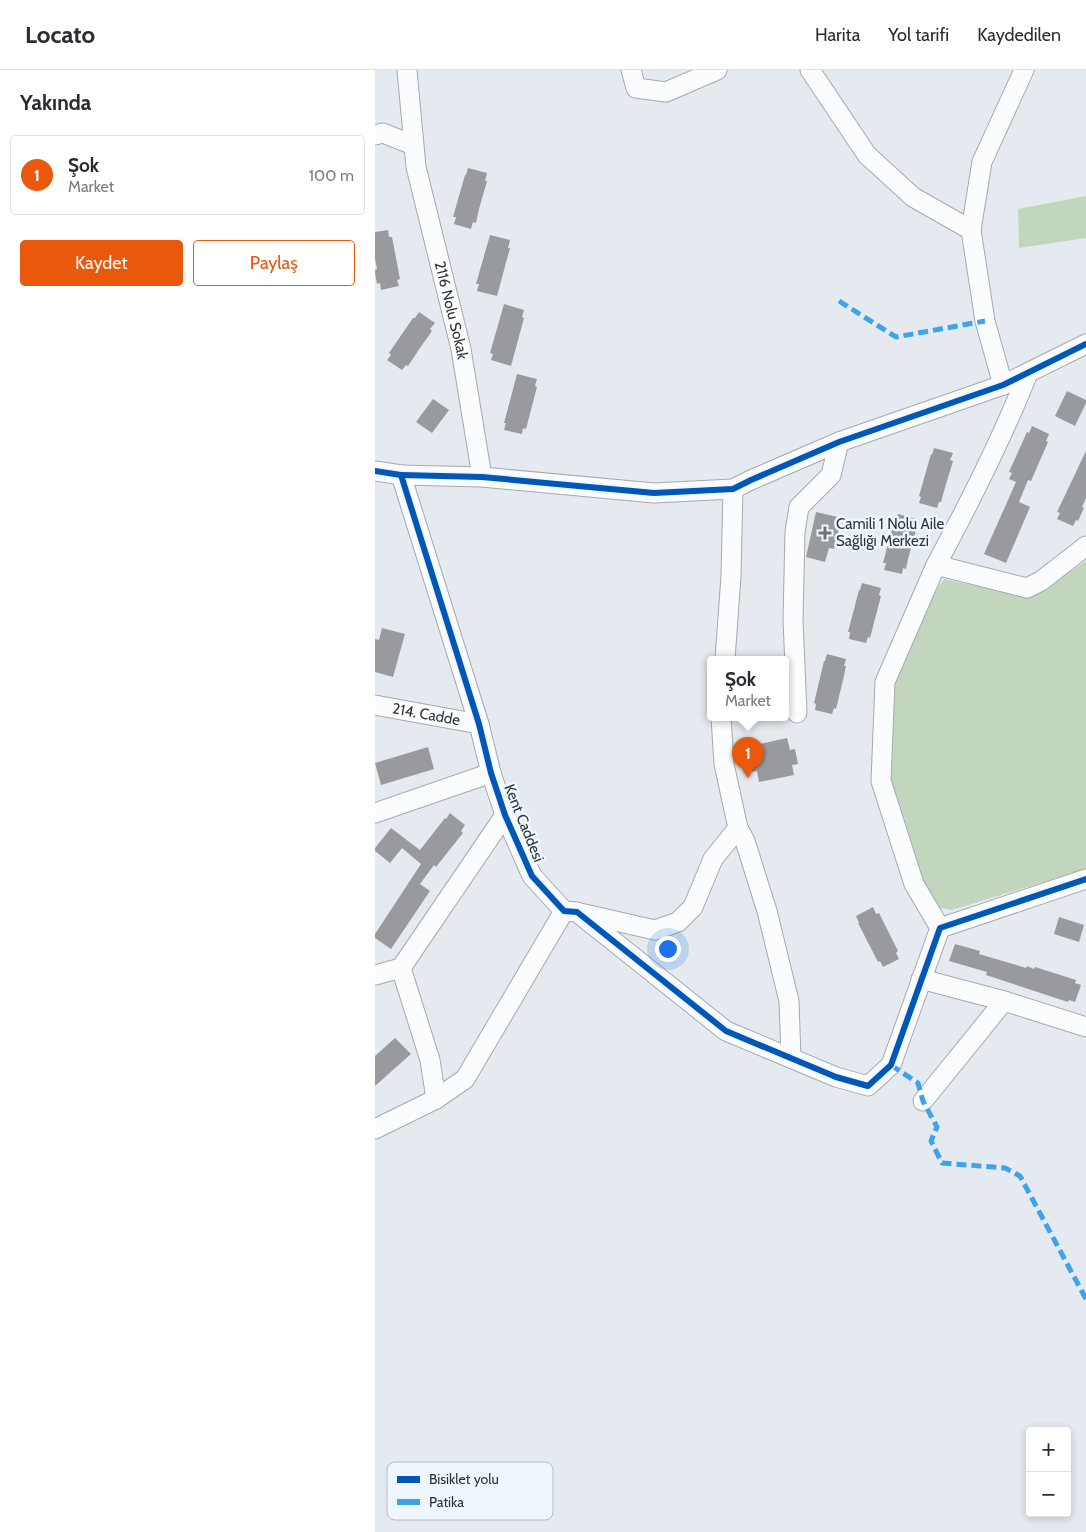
<!DOCTYPE html>
<html lang="tr">
<meta charset="utf-8">
<style>
:root{--surface:#fff;--page:#f2f2f3;--text:#2b2b33;--muted:#7c7c81;--line:#e1e1e2;--accent:#ea580c}
body{margin:0;font-family:Cabin,sans-serif;background:var(--page);color:var(--text)}
.controls{position:absolute;right:15px;bottom:15px;display:grid;overflow:hidden;border-radius:5px;box-shadow:0 2px 8px #0003}
.controls button{width:45px;height:45px;display:grid;place-items:center;padding:0;border:0;border-bottom:1px solid var(--line);background:var(--surface);color:var(--text);font:25px sans-serif}
.you{position:absolute;left:292px;top:878px;width:18px;height:18px;margin:-12px;border:4px solid #fff;border-radius:50%;background:#1a73e8;box-shadow:0 0 0 8px #1a73e833}
.badge{display:grid;place-items:center;width:32px;height:32px;border-radius:50%;background:var(--accent);color:#fff;font-size:16px;font-weight:700}
.pin{position:absolute;translate:-50% -41px;filter:drop-shadow(0 1px 2px #0008)}
.pin::after{content:'';position:absolute;top:26px;width:18px;height:15px;background:inherit;clip-path:polygon(0 0,100% 0,50% 100%)}
.popup{position:absolute;left:332px;top:586px;width:82px;height:65px;box-sizing:border-box;display:grid;place-content:center;border-radius:5px;background:var(--surface);filter:drop-shadow(0 1px 4px #0005);font-size:16px;white-space:nowrap;color:var(--muted)}
.popup b{font-size:19px;color:var(--text)}
.popup::after{content:'';position:absolute;left:50%;top:100%;margin-left:-10px;border:10px solid transparent;border-top-color:var(--surface)}
.list{margin:0;padding:0;list-style:none}
h2{display:flex;justify-content:space-between;align-items:center;height:65px;margin:0;padding:0 20px;font-size:21px}
h2 small{font-size:16px;font-weight:400;color:var(--muted)}
.list li{display:grid;grid-template-columns:32px 1fr auto;gap:15px;align-items:center;box-sizing:border-box;height:80px;margin:0 10px 10px;padding:0 10px;border:1px solid var(--line);border-radius:5px}
.list b{display:block;font-size:19px;white-space:nowrap}
.list p{margin:0;font-size:16px;white-space:nowrap;color:var(--muted)}
.list em{font-size:16px;font-style:normal;color:var(--muted)}
.actions{display:flex;gap:10px;padding:15px 20px}
.actions a{flex:1;padding:11px 0;border:1px solid var(--accent);border-radius:5px;text-align:center;font-size:18px;color:var(--accent)}
.actions .main{background:var(--accent);color:#fff}
.map{position:relative;flex:none;width:711px;height:1462px;overflow:hidden}
header{display:flex;align-items:center;gap:30px;box-sizing:border-box;height:70px;padding:0 25px;background:var(--surface);border-bottom:1px solid var(--line)}
header strong{font-size:24px}
nav{display:flex;gap:28px;margin-inline-start:auto;font-size:18px}
main{display:flex}
aside{flex:1;background:var(--surface)}
.map>svg:first-child{display:block}
.green{fill:#c2d6be}
.building{fill:#999a9e}
.lines{fill:none;stroke-linecap:round;stroke-linejoin:round}
.minor-casing{stroke:#a6aaae;stroke-width:21}
.minor{stroke:#fbfcfd;stroke-width:19}
.quiet{stroke:#3ea3eb;stroke-width:5;stroke-dasharray:10 5;stroke-linecap:butt}
.cycleway-casing{stroke:#eff7fe;stroke-width:9}
.cycleway{stroke:#0057b8;stroke-width:6}
.poi-dot{fill:#6e7377;stroke:#eff7fe;stroke-width:2}
.labels{text-anchor:middle;dominant-baseline:central;stroke-width:5;stroke-linejoin:round;paint-order:stroke}
.street-label{font-size:15px;fill:#2f3336;stroke:#eff7fe}
.poi-label{font-size:15px;fill:#2f3336;stroke:#eff7fe;text-anchor:start}
.key{fill:#eff7fe;stroke:#b5bcc2;stroke-width:1}
.key-label{font-size:14px;fill:#2f3336}
</style>
<header>
<strong>Locato</strong>
<nav><a>Harita</a><a>Yol tarifi</a><a>Kaydedilen</a></nav>
</header>
<main>
<aside>
<h2>Yakında<small></small></h2>
<ul class="list">
<li><span class="badge">1</span><div><b>Şok</b><p>Market</p></div><em>100 m</em></li>
</ul>
<div class="actions"><a class="main">Kaydet</a><a>Paylaş</a></div>
</aside>
<div class="map">
<svg width="711" height="1462" viewBox="0 0 711 1462">
<rect width="100%" height="100%" fill="#e4eaef"/>
<g class="green">
<polygon points="711,126 711,168 644,178 643,139"/>
<polygon points="711,491 711,799 577,840 561,837 549,817 516,729 512,682 519,613 556,528 569,509 643,525 659,526"/>
</g>
<g class="building">
<polygon points="93,98 112,103 110,111 112,111 104,139 101,153 98,152 96,159 79,154 81,147 78,147 90,105 91,105"/>
<polygon points="13,160 14,167 17,167 25,209 22,210 24,216 6,220 5,213 2,214 0,203 0,200 2,199 0,189 0,162"/>
<polygon points="115,165 135,170 133,178 135,178 122,226 102,221 104,214 101,214"/>
<polygon points="129,234 149,240 147,247 149,248 136,296 116,290 118,284 115,283"/>
<polygon points="44,242 60,253 55,259 57,261 45,278 33,296 31,295 27,300 12,290 16,285 14,283 38,248 40,248"/>
<polygon points="142,304 162,309 160,316 162,317 151,359 148,358 147,364 129,360 131,353 129,353"/>
<polygon points="692,321 711,330 711,333 700,356 680,346"/>
<polygon points="58,329 74,340 57,363 41,352"/>
<polygon points="657,356 674,364 671,371 673,372 656,411 653,410 644,432 655,437 631,493 609,484 641,412 634,409 637,403 634,402 652,362 654,363"/>
<polygon points="559,378 578,383 575,390 578,391 569,421 566,432 564,432 562,438 544,433 546,427 544,426 556,384 557,385"/>
<polygon points="711,381 711,428 707,437 709,438 703,451 701,450 698,456 682,449 685,443 682,442"/>
<polygon points="441,442 467,448 459,479 454,478 450,492 431,487"/>
<polygon points="523,444 541,449 539,456 542,457 533,489 531,499 528,498 527,504 509,500 511,493 508,493 519,451 521,451"/>
<polygon points="487,513 506,518 504,525 506,526 495,568 493,567 491,573 474,569 475,562 473,562 484,520 485,520"/>
<polygon points="7,558 30,564 18,607 0,602 0,569 4,570"/>
<polygon points="452,584 471,589 469,596 471,596 468,610 461,639 459,638 457,644 440,640 441,634 439,633 449,591 450,591"/>
<polygon points="412,668 415,680 420,679 423,694 417,695 419,705 384,712 382,701 369,703 366,688 382,685 380,675"/>
<polygon points="53,677 59,699 6,715 0,693"/>
<polygon points="75,743 90,755 86,761 88,763 61,797 59,795 45,814 55,821 16,879 0,868 0,864 46,794 27,778 15,793 0,781 0,778 16,758 45,780 70,748 71,749"/>
<polygon points="498,837 501,844 504,843 523,881 521,883 524,889 508,897 505,891 503,892 483,853 484,853 481,846"/>
<polygon points="684,847 709,855 704,872 679,864"/>
<polygon points="580,874 605,881 604,884 651,898 652,896 659,899 660,897 701,910 700,913 706,915 700,932 694,930 693,932 611,905 612,902 574,891"/>
<polygon points="20,968 36,984 0,1016 0,986"/>
</g>
<g class="lines">
<defs>
<g id="minor">
<path id="s1" d="M32,0L41,97L86,279L107,407"/>
<polyline points="256,0 261,18 291,22 342,0"/>
<polyline points="435,0 492,85 538,127 596,160"/>
<polyline points="0,65 8,63 38,75"/>
<path d="M653,303C627,369 595,432 561,495L652,518L666,511L711,476"/>
<polyline points="628,315 610,251 596,160 607,92 649,0"/>
<polyline points="0,401 26,405 104,654 116,703 130,745 157,806 189,841 202,842 351,961 461,1007 493,1016 516,995 565,858 711,809"/>
<polyline points="26,405 107,407 279,423 358,419 376,410 464,372 628,315 711,274"/>
<polyline points="561,495 510,612 506,711 539,814 565,858"/>
<polyline points="350,589 356,506 358,419"/>
<path id="s2" d="M0,635L104,654"/>
<polyline points="422,643 418,550 420,462 424,437 456,405 464,372"/>
<polyline points="346,647 349,694 363,758"/>
<polyline points="0,743 116,703"/>
<polyline points="205,843 280,860 303,852 318,837 338,789 363,758 370,771 392,841 414,931 416,988"/>
<polyline points="0,905 26,898 130,745"/>
<polyline points="546,909 629,931 711,957"/>
<polyline points="61,1029 90,1009 189,841"/>
<polyline points="548,1031 629,931"/>
<polyline points="0,1059 61,1029 55,990 26,898"/>
</g>
</defs>
<use href="#minor" class="minor-casing"/>
<use href="#minor" class="minor"/>
<g class="quiet">
<polyline points="464,231 521,267 610,251"/>
<polyline points="516,995 543,1013 548,1031 562,1057 556,1071 567,1093 630,1098 645,1106 711,1229"/>
</g>
<defs>
<g id="cycleway">
<polyline points="0,401 26,405 104,654 116,703 130,745 157,806 189,841 202,842 351,961 461,1007 493,1016 516,995 565,858 711,809"/>
<polyline points="26,405 107,407 279,423 358,419 376,410 464,372 628,315 711,274"/>
</g>
</defs>
<use href="#cycleway" class="cycleway-casing"/>
<use href="#cycleway" class="cycleway"/>
</g>
<path class="poi-dot" d="M447.5 455.5h5v5h5v5h-5v5h-5v-5h-5v-5h5z"/>
<g class="labels">
<g class="street-label">
<text stroke="none"><textPath href="#s1" startOffset="245">2116 Nolu Sokak</textPath></text>
<text stroke="none"><textPath href="#s2" startOffset="52">214. Cadde</textPath></text>
<text transform="translate(149 753) rotate(68)">Kent Caddesi</text>
</g>
<g class="poi-label">
<text x="461" y="454">Camili 1 Nolu Aile<tspan x="461" dy="17">Sağlığı Merkezi</tspan></text>
</g>
</g>
<rect x="12" y="1392" width="166" height="58" rx="8" class="key"/>
<rect x="22" y="1406" width="23" height="7" fill="#0057b8"/>
<rect x="22" y="1429" width="23" height="6" fill="#3ea3eb"/>
<g class="key-label">
<text x="54" y="1414">Bisiklet yolu</text>
<text x="54" y="1437">Patika</text>
</g>
</svg>
<div class="controls">
<button>+</button>
<button>−</button>
</div>
<div class="you"></div>
<div class="pin badge" style="left:373px;top:708px">1</div>
<div class="popup"><b>Şok</b>Market</div>
</div>
</main>
